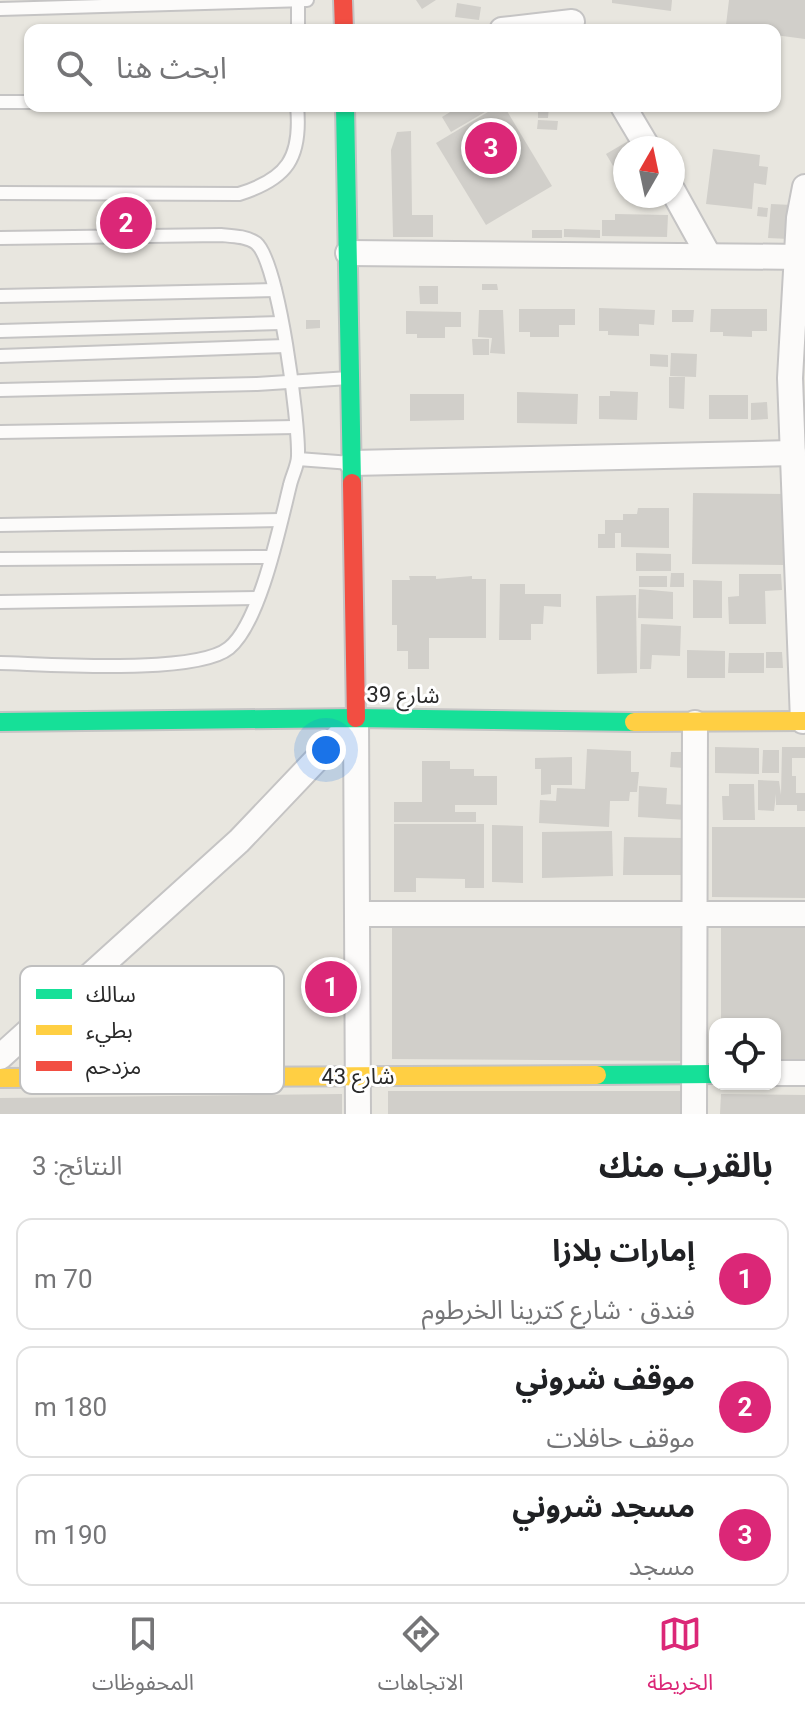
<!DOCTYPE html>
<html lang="ar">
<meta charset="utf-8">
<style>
:root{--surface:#fff;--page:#f2f2f2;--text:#202124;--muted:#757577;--line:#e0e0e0;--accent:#db2777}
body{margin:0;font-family:Roboto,"Noto Sans Arabic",sans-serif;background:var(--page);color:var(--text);direction:rtl}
.controls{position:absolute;right:24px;bottom:24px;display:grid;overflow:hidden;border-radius:16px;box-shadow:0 2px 6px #0004}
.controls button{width:72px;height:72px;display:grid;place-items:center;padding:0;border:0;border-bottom:2px solid var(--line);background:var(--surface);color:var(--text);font:40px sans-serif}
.compass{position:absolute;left:613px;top:136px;width:72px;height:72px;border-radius:50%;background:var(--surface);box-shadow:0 2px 6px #0004;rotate:9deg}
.you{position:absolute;left:326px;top:750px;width:28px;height:28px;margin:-20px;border:6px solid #fff;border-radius:50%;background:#1a73e8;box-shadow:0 0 0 12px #1a73e833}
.badge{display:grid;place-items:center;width:52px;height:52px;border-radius:50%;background:var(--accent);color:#fff;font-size:26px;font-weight:700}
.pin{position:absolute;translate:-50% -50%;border:4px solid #fff;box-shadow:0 2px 8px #0006}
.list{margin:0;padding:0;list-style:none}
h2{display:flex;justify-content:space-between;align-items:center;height:104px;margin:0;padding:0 32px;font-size:34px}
h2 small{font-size:26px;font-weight:400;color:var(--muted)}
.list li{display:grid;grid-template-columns:52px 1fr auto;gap:24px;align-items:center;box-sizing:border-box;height:112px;margin:0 16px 16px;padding:0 16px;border:2px solid var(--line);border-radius:16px}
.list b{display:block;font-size:30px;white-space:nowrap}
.list p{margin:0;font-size:26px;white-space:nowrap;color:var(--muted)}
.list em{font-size:26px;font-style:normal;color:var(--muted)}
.icon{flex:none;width:44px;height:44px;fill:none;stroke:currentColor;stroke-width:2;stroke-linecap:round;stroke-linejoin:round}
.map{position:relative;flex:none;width:805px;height:1114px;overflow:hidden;direction:ltr}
.search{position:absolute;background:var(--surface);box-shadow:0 2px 6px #0004;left:24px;right:24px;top:24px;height:88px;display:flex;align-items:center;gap:20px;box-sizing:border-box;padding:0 28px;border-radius:16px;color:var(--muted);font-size:30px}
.sheet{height:488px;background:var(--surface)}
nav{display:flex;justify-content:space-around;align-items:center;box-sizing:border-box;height:112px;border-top:2px solid var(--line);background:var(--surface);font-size:22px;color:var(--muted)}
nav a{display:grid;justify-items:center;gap:4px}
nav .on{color:var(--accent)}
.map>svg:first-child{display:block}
.building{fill:#d1cfca}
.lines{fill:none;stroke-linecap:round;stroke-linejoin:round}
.lane-casing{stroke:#c5c4c4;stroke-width:16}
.street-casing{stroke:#c5c4c4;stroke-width:28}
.fast-casing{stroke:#c5c4c4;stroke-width:22}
.slow-casing{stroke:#c5c4c4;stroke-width:22}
.jam-casing{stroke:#c5c4c4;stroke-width:22}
.lane{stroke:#fcfbfa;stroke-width:12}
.street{stroke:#fcfbfa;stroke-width:24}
.fast{stroke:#16e098;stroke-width:18}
.slow{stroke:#ffcf43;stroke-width:18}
.jam{stroke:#f24e42;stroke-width:18}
.labels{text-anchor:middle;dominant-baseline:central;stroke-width:6;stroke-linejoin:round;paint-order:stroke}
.street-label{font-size:22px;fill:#292929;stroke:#fff}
.key{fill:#fff;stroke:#bfbfbf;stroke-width:2}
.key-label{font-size:22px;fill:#292929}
</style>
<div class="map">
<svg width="805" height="1114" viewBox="0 0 805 1114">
<rect width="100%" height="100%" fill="#e8e6df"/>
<g class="building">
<polygon points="416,0 436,0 422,9"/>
<polygon points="612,0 672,0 671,11 612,3"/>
<polygon points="729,0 805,0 805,39 775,35 775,30 736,30 736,26 726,25"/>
<polygon points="457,3 481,7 479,20 455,17"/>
<polygon points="460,106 495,106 451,132 442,117"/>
<polygon points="498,106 504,106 552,186 486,225 436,143"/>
<polygon points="538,106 549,106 548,118 538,118"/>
<polygon points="538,120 558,121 557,130 537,129"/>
<polygon points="411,131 412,215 433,215 433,237 393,237 391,150 397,132"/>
<polygon points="635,137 641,148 625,148 625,186 606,154"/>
<polygon points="713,149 760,155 759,166 768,167 766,185 754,183 752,209 706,204"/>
<polygon points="771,204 792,205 789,239 768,238"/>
<polygon points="758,207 768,208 767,217 757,216"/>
<polygon points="615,214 668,215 667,237 602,236 602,220 615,220"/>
<polygon points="564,229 600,230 600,238 564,237"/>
<rect x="532" y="230" width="30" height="8"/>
<polygon points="482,284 497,284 498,290 482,290"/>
<polygon points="419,286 438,286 438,304 420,304"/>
<polygon points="599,308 655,310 654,325 639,324 639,336 608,335 608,331 599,331"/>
<polygon points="519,309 575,309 575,325 559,325 559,337 530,337 530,332 519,332"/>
<polygon points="711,309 767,309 767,331 752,331 752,337 723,336 723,332 710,332"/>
<polygon points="479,310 503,310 505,354 490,353 492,338 478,337"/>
<polygon points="672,310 694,310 693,322 672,322"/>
<polygon points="406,311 461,312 461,327 445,327 445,338 417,338 417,334 406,334"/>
<polygon points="306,320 320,320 320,328 306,329"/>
<polygon points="472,339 489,339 489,355 473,355"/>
<polygon points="671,353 697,354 696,377 670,376"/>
<polygon points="650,354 668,355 668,367 650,366"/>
<polygon points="669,377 685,377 684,409 669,408"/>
<polygon points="610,391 638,392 637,420 599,419 599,396 610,396"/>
<polygon points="517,392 578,394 577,424 517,423"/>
<polygon points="410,394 464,394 464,420 410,421"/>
<rect x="709" y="395" width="39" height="24"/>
<polygon points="767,402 768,419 751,420 751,403"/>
<polygon points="693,493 785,494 785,565 692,564"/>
<polygon points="638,508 669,508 669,548 621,547 621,533 615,533 615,548 598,548 598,534 605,534 605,520 623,520 623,514 637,514"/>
<polygon points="636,553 671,554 671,571 636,571"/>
<polygon points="671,573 684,573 684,587 670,587"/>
<polygon points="739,574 781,574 782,590 765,591 766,624 729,624 728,597 739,596"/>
<polygon points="409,576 436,576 436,579 472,576 472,579 486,579 486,638 429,638 429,669 408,669 408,651 397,651 397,625 392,625 392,580 410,580"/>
<rect x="639" y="576" width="28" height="11"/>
<polygon points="693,580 722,581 722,618 693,618"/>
<polygon points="500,584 525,584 525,594 561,594 561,607 544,606 543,624 531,624 531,640 499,640"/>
<polygon points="639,589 673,592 673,619 638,618"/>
<polygon points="636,595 637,673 597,674 596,596"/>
<polygon points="641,624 681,626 680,656 652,655 651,669 640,669"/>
<polygon points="687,650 725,651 725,678 687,678"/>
<polygon points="766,652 782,652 783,668 766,668"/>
<polygon points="729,653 764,653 764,673 728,673"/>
<polygon points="715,747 759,748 759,774 715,773"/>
<polygon points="782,747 805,747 805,758 792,758 792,776 796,776 796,793 805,793 805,811 797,811 797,805 776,805 776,794 774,811 758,810 758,780 779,781 781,795"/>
<polygon points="587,749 631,751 631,772 639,772 637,792 630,792 629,801 610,801 609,827 539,823 540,800 556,801 557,788 585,789"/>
<polygon points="763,750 779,750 779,773 762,773"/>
<polygon points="671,752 685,752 684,768 670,767"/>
<polygon points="572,757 572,785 551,785 551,794 541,795 541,769 535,769 535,758"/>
<polygon points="422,761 450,761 450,769 474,769 474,776 497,776 497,805 455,805 455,812 476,812 476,822 394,822 394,802 422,802"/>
<polygon points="729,784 754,784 755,820 723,820 722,796 729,796"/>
<polygon points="639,786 667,788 666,804 687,805 687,820 638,817"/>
<polygon points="394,824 484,824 484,888 465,888 465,879 416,878 416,892 394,892"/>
<polygon points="492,825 523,826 523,883 492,882"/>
<polygon points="712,827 805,827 805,898 712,897"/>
<polygon points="612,831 613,876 542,878 542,832"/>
<polygon points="624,837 684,838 683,875 623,875"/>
<polygon points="392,920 685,922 684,1061 392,1059"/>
<polygon points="721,921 805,921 805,1059 775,1059 775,1024 721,1024"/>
<polygon points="388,1091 682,1091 683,1114 388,1114"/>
<polygon points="342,1094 342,1114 0,1114 0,1098"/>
<polygon points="721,1094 805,1095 805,1114 720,1114"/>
</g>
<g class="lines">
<defs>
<g id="lane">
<polyline points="298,0 298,30"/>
<polyline points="0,9 307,0"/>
<polyline points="0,102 30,102"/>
<path d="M0,193L239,194C287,179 302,158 297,106"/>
<path d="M0,238L221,235C232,236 246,236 256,243C279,262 299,422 298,456C298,465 292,476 290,485C280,525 260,623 229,648C196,675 47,664 0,663"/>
<polyline points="0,296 275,290"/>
<polyline points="0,331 280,323"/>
<polyline points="0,356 286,346"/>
<polyline points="0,390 257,384 349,378"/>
<polyline points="0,432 295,427"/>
<polyline points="298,459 351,463"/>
<polyline points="0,525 281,520"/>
<polyline points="0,559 270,557"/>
<polyline points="0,602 258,598"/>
</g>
<g id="street">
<polyline points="502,30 572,22"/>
<polyline points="623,106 648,148"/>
<polyline points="673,191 709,256"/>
<polyline points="348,253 805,257"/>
<polyline points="352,463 793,453"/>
<polyline points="356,718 358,1114"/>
<polyline points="803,721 790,378 799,218 805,187"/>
<polyline points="358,914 805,914"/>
<polyline points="0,1057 239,841 356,718"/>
<polyline points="775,1073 805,1073"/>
<polyline points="694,1114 695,723"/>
</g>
<g id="fast">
<polyline points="345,106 352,483"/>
<polyline points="0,722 356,718 634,722"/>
<polyline points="597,1075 715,1074"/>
</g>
<g id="slow">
<polyline points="634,722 805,721"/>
<polyline points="0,1078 597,1075"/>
</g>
<g id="jam">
<polyline points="343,0 344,30"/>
<polyline points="352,483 356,718"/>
</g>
</defs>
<use href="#lane" class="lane-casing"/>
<use href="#street" class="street-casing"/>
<use href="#fast" class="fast-casing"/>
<use href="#slow" class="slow-casing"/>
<use href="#jam" class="jam-casing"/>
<use href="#lane" class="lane"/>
<use href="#street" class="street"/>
<use href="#fast" class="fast"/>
<use href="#slow" class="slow"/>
<use href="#jam" class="jam"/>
</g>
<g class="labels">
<g class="street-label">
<text transform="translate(403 695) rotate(1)">شارع 39</text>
<text x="358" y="1076">شارع 43</text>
</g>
</g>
<rect x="20" y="966" width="264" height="128" rx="12" class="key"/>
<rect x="36" y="989" width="36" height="10" fill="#16e098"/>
<rect x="36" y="1025" width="36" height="10" fill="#ffcf43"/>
<rect x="36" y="1061" width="36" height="10" fill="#f24e42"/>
<g class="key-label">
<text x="86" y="1002">سالك</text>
<text x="86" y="1038">بطيء</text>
<text x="86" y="1074">مزدحم</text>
</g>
</svg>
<div class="controls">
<button><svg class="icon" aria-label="locate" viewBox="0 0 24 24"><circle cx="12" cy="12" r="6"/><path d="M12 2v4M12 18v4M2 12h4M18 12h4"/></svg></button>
</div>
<svg class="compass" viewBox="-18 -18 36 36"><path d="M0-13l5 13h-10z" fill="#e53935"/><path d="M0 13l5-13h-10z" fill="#757577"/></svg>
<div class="you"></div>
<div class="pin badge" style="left:331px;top:987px">1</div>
<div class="pin badge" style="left:126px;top:223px">2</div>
<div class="pin badge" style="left:491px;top:148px">3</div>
<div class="search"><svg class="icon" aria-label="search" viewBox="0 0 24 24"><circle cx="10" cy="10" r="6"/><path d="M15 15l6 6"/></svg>ابحث هنا</div>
</div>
<section class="sheet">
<h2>بالقرب منك<small>النتائج: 3</small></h2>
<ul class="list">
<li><span class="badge">1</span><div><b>إمارات بلازا</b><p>فندق · شارع كترينا الخرطوم</p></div><em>70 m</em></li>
<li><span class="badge">2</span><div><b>موقف شروني</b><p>موقف حافلات</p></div><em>180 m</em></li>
<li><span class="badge">3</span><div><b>مسجد شروني</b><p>مسجد</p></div><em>190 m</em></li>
</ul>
</section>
<nav>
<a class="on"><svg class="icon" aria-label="map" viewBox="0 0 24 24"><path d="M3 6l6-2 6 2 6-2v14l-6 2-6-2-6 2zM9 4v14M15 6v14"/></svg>الخريطة</a>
<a><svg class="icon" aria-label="directions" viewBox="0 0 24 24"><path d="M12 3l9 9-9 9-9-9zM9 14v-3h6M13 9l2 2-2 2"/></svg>الاتجاهات</a>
<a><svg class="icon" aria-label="saved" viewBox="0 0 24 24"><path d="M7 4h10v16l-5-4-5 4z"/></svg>المحفوظات</a>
</nav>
